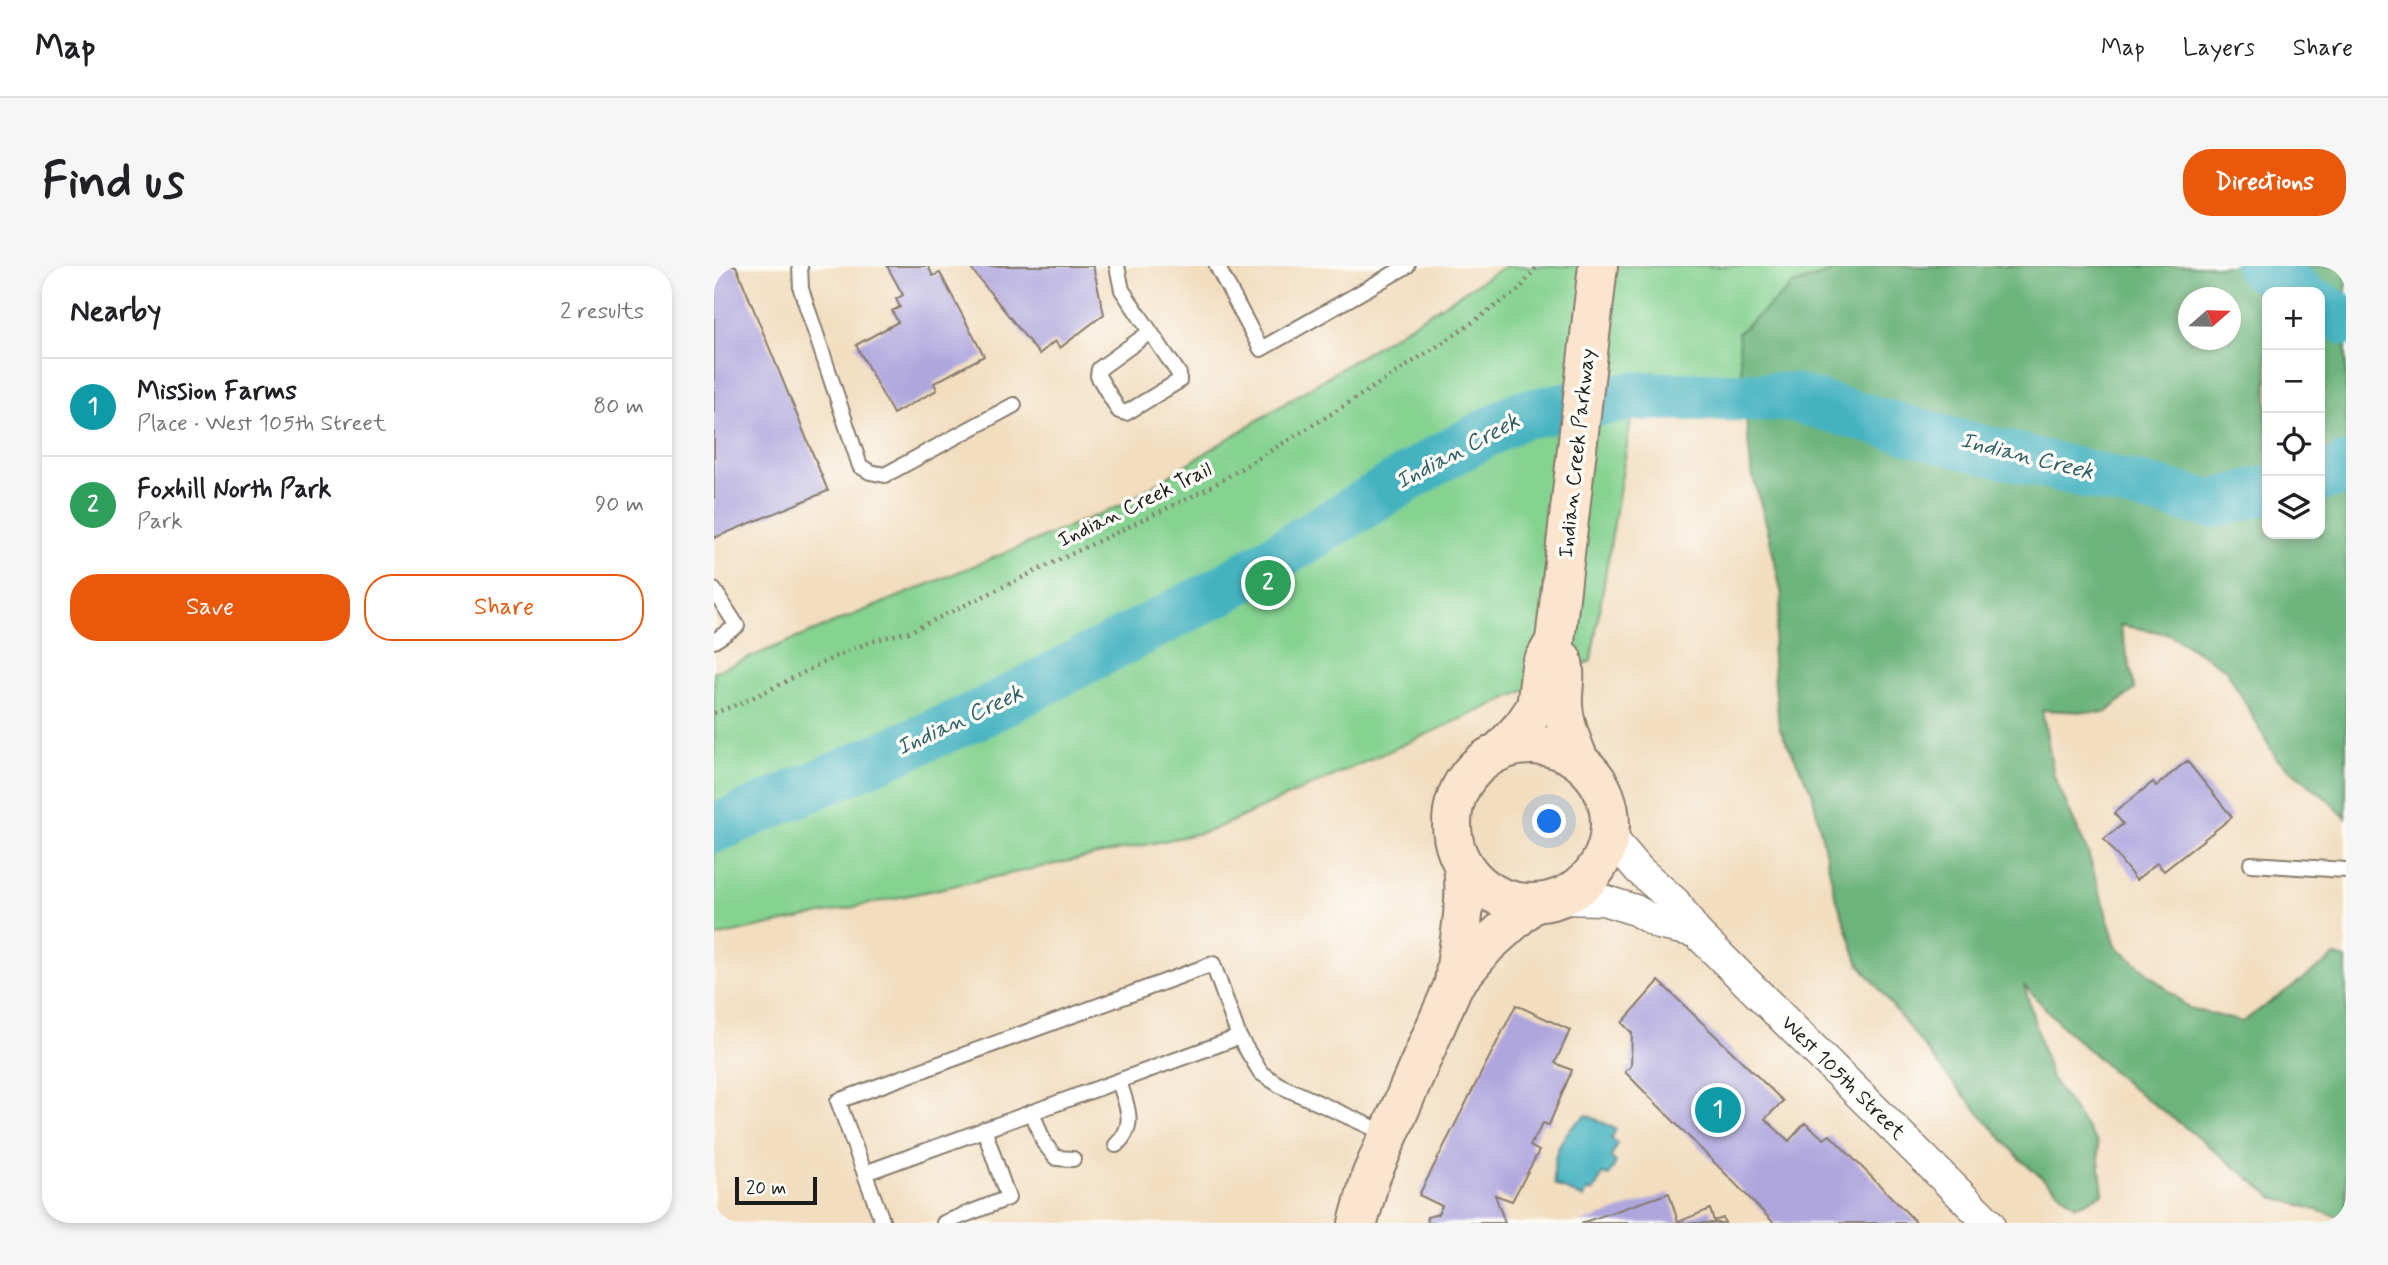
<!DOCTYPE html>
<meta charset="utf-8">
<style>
:root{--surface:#fff;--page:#f6f6f6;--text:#202124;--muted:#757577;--line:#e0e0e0;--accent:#ea580c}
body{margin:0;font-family:Mynerve,sans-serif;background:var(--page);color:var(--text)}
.controls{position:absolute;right:21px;top:21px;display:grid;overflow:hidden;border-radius:14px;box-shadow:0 4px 10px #0003}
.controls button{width:63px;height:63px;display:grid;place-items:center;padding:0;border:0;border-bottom:2px solid var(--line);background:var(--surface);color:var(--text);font:35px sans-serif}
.compass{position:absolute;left:1464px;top:21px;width:63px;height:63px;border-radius:50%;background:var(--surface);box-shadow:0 4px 10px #0003;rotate:70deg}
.scale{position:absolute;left:21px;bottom:18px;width:82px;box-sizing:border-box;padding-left:7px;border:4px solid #1c1c1c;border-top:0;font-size:19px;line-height:24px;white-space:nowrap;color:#1c1c1c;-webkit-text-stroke:5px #fdfcf7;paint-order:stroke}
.you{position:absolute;left:836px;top:556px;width:24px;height:24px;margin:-18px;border:5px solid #fff;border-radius:50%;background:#1a73e8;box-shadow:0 0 0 10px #1a73e833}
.badge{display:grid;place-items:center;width:46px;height:46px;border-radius:50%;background:var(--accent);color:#fff;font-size:23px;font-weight:700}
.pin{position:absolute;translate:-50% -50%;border:4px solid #fff;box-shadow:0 2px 7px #0006}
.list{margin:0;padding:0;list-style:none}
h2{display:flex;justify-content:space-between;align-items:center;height:91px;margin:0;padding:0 28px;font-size:30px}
h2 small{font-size:23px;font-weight:400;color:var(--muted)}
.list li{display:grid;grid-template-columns:46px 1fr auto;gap:21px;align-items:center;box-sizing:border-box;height:98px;padding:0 28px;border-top:2px solid var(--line)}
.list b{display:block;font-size:26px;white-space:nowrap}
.list p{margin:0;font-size:23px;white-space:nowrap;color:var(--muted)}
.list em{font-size:23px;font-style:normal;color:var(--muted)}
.actions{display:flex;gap:14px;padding:21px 28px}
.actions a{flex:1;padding:16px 0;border:2px solid var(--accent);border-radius:28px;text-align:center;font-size:24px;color:var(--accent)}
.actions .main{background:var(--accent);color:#fff}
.icon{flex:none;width:38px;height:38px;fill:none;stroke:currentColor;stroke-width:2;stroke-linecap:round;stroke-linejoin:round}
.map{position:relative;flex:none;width:1632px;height:957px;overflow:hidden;border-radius:28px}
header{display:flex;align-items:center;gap:42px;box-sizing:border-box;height:98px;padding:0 35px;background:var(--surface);border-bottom:2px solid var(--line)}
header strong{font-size:33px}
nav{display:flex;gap:38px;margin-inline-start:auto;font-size:24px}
.intro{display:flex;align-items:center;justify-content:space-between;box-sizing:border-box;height:168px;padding:0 42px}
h1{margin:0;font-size:49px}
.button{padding:18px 32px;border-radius:28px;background:var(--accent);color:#fff;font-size:24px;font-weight:700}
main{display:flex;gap:42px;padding:0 42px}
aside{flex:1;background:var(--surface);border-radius:28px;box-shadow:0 4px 10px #0003}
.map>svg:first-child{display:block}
.green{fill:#85d291;stroke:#507756;stroke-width:2;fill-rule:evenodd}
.forest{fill:#6cb47b;stroke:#44684c;stroke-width:2;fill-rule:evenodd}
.water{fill:#44b2c0;stroke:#30676e;stroke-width:2}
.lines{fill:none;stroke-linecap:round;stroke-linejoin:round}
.river{stroke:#44b2c0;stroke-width:49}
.building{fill:#aea6dd}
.lane-casing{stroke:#877c6e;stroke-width:18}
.street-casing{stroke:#877c6e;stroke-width:33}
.secondary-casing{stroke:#877c6e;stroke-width:42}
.path{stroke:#877c6e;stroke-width:4.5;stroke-dasharray:2 5;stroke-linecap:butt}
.lane{stroke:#fff;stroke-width:14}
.street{stroke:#fff;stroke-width:30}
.secondary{stroke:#fbe5cf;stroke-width:38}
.labels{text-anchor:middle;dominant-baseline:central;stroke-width:7;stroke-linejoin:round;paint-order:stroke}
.street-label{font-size:21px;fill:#1c1c1c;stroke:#fdfcf7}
.water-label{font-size:23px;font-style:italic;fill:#2e6066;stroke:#fdfcf7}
</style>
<header>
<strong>Map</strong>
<nav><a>Map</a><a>Layers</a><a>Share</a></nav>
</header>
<div class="intro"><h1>Find us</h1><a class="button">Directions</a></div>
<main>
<aside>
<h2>Nearby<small>2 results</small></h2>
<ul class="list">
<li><span class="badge" style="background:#0f9aa8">1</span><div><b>Mission Farms</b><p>Place · West 105th Street</p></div><em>80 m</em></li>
<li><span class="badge" style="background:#2e9e5b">2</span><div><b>Foxhill North Park</b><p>Park</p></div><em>90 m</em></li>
</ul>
<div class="actions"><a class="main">Save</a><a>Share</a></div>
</aside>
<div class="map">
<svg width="1632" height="957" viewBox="0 0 1632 957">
<rect width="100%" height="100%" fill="#fdfcf7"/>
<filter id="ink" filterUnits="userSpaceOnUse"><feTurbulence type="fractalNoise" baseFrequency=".0143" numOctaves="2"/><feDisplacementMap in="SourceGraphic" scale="14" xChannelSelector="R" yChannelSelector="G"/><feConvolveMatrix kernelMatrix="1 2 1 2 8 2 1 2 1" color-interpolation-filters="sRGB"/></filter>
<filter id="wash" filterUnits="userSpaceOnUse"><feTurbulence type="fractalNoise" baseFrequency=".00686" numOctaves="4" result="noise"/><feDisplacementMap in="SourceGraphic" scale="28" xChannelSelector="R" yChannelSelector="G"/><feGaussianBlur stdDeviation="1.57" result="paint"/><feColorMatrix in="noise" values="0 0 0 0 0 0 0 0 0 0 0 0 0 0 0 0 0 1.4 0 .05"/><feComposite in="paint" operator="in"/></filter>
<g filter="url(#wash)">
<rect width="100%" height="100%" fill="#f2ddbf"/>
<path class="green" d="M791,0H1545L1553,26V224L1077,131L921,130L877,395L496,565L0,671V406L408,239ZM1475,32H1517V74H1475Z"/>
<path class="forest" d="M1133,0H1632V552L1614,534L1562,492L1512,403L1455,368L1406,359L1421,423L1392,447L1328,444L1340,510L1374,587L1402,680L1475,742L1528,756L1621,690L1632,693V953L1559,931L1472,862L1415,820L1349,761L1310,719L1337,812L1383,876L1389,928L1362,940L1307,894L1234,811L1144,696L1120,625L1098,526L1065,461L1058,386L1068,330L1054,264L1037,203L1024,67L1079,19ZM1553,26H1606V268H1553ZM1475,32H1517V74H1475Z"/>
<path class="water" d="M873,849L902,863L897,873L903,877L897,892L902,896L895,910L889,908L879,926L873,924L870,932L841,919C836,889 848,865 873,849Z"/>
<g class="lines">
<g class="river">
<polyline points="1545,0 1586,26"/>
<polyline points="1606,39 1632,55"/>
<polyline points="1606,211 1627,206 1632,201"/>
<polyline points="0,563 268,447 508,324 723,194 806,149 920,130 1077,131 1234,175 1497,238 1553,224"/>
</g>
</g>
<g id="blocks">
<g class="building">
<polygon points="0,0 22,0 114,225 0,272"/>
<polygon points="173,0 214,0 219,10 226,7 270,90 220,117 223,124 179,148 142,79 184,56 178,45 186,41 182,33 189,29"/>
<polygon points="255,0 379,0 390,48 346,82 341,75 325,88"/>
<polygon points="1473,495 1518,551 1450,605 1443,597 1422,614 1390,573 1409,558 1400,547 1439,516 1442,520"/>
<polygon points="945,715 1069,835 1051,853 1075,875 1091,857 1110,873 1116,869 1203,957 1060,957 911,806 917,800 918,767 908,757"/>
<polygon points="802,739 856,764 841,797 858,804 835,859 829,857 816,880 825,885 798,935 781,929 791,957 714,957 713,951 724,948 728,940 705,929"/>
<polygon points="955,927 964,956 996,943 1000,955 1009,952 1011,957 867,957"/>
</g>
</g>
</g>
<g filter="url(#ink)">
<use href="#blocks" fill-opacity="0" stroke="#877c6e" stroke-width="2"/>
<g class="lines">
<defs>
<g id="lane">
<polyline points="86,0 87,23 146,200 156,206 171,209 300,139"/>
<polyline points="403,0 408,24 465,108 465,115 412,147 405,145 384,110 385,103 436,66"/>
<polyline points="503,0 547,83 693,0"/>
<polyline points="0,324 23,360 0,375"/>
<polyline points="1537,598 1632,604"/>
<polyline points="318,846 330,877 342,892 359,893"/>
<path d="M402,879C424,859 412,839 405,815"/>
<polyline points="151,907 525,771"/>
<polyline points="169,957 124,835 499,698 525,771 547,807 567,820 673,868"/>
<polyline points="230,957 294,932 270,863"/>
</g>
<g id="street">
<polyline points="896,570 925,604 961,636 982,666 1275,957"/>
<polyline points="846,633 889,634 921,644 945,658 982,666"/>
</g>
<g id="secondary">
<path d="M848,393C853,408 848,424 849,439C850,458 858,477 865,494"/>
<circle cx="817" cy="558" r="79"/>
<polyline points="788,483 809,460 822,441 827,400 841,375 884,0"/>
<path d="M740,718C744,676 754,643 749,599"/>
<polyline points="644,957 657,910 740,718 773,679 818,638"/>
</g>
</defs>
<use href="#lane" class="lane-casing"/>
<use href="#street" class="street-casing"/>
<use href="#secondary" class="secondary-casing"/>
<path class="path" d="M0,447C67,425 126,378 195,366L495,222L619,147L736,72L806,23L823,0"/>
<use href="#lane" class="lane"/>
<use href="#street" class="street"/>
<use href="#secondary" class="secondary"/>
</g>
</g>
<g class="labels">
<g class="street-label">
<text transform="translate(863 187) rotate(-84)">Indian Creek Parkway</text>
<text transform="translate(421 239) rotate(-26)">Indian Creek Trail</text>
<text transform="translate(1129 812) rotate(45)">West 105th Street</text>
</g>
<g class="water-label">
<text transform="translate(744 186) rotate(-28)">Indian Creek</text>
<text transform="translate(1313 191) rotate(14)">Indian Creek</text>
<text transform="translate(246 455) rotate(-25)">Indian Creek</text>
</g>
</g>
</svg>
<div class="controls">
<button>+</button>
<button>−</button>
<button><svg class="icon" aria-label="locate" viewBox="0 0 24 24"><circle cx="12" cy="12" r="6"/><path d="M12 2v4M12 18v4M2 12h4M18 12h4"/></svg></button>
<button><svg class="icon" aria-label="layers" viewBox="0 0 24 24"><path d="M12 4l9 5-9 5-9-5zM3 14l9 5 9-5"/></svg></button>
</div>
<svg class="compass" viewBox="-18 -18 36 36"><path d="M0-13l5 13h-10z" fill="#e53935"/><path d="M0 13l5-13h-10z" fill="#757577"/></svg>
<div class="scale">20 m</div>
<div class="you"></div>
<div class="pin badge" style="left:1004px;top:844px;background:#0f9aa8">1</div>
<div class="pin badge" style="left:554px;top:317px;background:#2e9e5b">2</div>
</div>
</main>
